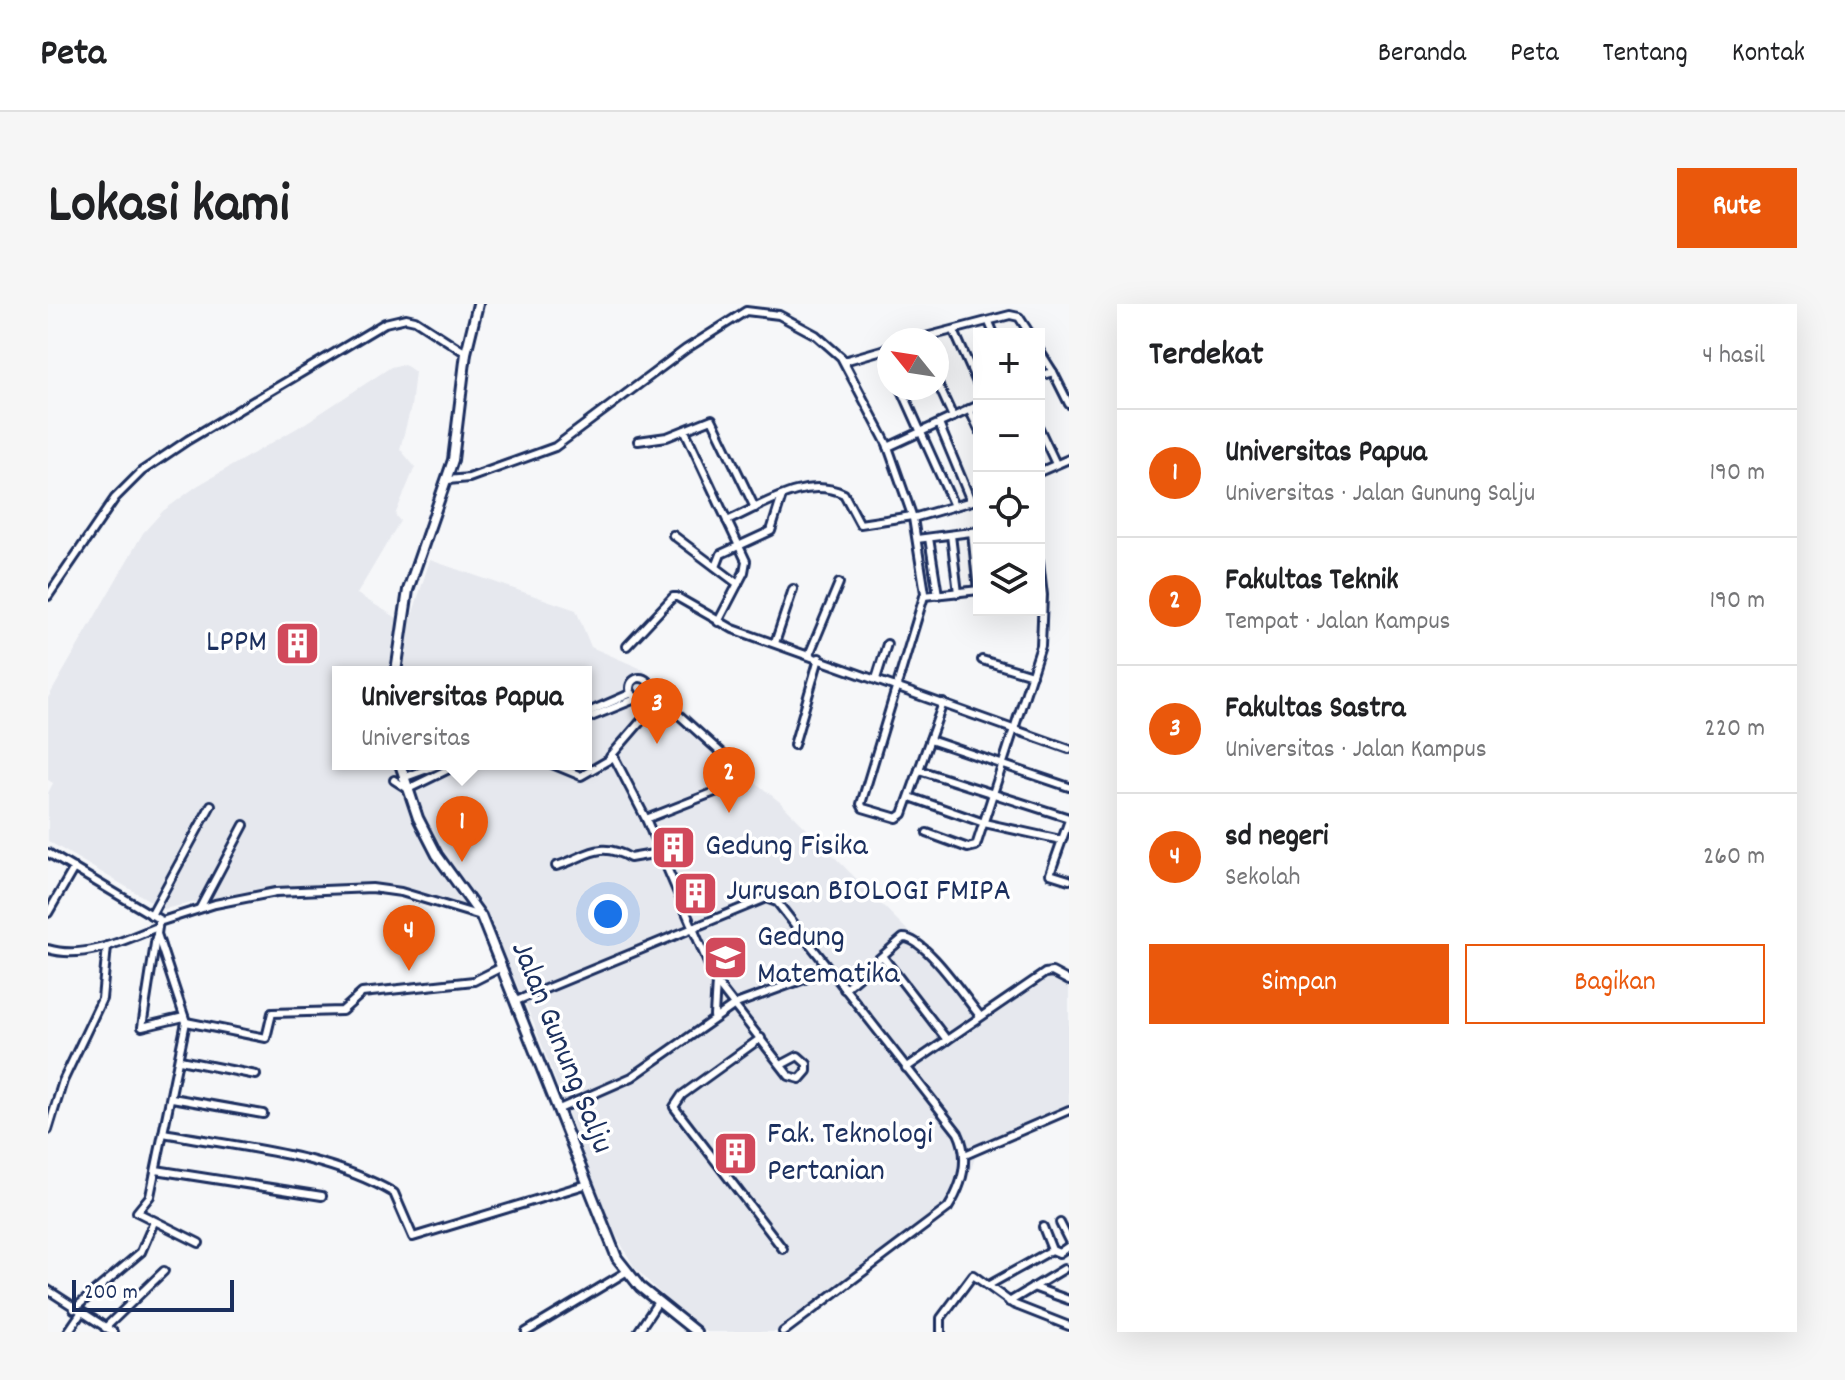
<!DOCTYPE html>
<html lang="id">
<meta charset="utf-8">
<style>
:root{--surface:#fff;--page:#f6f6f6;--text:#202124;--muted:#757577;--line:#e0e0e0;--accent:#ea580c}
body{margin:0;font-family:Dekko,sans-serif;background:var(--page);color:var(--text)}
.controls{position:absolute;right:24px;top:24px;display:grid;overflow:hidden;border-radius:0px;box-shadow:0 8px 32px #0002}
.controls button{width:72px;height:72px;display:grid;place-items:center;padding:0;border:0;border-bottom:2px solid var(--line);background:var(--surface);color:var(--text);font:40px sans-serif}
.compass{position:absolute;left:829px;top:24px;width:72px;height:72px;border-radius:50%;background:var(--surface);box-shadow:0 8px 32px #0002;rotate:300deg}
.scale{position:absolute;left:24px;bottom:20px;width:162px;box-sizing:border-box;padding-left:8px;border:4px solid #1b2f5e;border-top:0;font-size:22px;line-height:28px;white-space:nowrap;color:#1b2f5e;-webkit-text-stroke:6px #fff;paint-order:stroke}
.you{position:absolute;left:560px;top:610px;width:28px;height:28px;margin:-20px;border:6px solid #fff;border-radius:50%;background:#1a73e8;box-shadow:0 0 0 12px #1a73e833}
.badge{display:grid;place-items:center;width:52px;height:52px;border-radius:50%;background:var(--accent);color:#fff;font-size:26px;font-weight:700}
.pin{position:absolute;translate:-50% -66px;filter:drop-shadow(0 2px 4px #0008)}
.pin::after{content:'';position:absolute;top:42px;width:28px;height:24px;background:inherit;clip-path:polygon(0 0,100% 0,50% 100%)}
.popup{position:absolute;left:284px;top:362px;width:260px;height:104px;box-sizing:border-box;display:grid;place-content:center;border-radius:0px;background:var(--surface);filter:drop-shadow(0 2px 6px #0005);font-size:26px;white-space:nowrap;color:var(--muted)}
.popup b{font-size:30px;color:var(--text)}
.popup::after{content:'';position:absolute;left:50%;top:100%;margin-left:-16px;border:16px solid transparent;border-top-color:var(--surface)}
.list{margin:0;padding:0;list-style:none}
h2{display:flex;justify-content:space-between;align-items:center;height:104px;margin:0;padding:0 32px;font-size:34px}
h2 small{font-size:26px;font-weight:400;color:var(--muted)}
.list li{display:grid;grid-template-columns:52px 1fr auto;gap:24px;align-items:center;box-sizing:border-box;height:128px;padding:0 32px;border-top:2px solid var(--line)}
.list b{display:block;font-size:30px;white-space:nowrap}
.list p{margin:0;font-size:26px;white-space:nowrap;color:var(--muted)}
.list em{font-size:26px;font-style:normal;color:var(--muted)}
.actions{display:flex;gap:16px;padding:24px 32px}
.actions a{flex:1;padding:18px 0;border:2px solid var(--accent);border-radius:0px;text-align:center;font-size:28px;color:var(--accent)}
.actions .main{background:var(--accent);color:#fff}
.icon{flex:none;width:44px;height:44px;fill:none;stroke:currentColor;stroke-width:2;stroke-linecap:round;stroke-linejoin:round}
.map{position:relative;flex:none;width:1021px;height:1028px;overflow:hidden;border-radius:0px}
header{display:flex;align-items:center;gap:48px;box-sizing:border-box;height:112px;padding:0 40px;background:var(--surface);border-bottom:2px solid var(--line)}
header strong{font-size:38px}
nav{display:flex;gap:44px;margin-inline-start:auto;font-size:28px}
.intro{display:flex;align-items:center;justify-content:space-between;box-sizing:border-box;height:192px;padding:0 48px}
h1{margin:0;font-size:56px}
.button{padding:20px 36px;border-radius:0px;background:var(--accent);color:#fff;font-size:28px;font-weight:700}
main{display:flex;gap:48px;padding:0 48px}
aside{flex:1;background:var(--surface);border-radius:0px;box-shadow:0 8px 32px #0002}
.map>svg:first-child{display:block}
.built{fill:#e6e8ee;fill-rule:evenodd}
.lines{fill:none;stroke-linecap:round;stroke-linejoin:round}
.minor-casing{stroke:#1b2f5e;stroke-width:12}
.major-casing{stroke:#1b2f5e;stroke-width:14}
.minor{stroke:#fff;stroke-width:6}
.major{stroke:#fff;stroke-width:8}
.labels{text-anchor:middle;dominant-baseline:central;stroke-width:7;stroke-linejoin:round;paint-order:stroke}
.poi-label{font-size:32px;fill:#1b2f5e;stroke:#fff;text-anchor:start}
.street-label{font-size:32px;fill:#1b2f5e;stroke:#fff}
</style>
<header>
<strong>Peta</strong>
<nav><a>Beranda</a><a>Peta</a><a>Tentang</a><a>Kontak</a></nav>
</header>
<div class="intro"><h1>Lokasi kami</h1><a class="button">Rute</a></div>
<main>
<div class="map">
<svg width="1021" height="1028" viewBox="0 0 1021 1028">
<rect width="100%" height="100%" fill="#f6f7f9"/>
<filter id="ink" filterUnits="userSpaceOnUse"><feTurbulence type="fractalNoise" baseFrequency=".0125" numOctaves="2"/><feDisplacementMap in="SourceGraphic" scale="16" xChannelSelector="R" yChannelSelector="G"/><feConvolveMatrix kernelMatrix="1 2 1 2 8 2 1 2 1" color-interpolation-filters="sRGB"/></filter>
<g filter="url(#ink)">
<path class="built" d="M356,60L367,68L363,103L352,145L367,163L347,211L352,217L309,290L361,321L382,256L528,306L543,343L594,365L658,427L657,438L733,499L863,630L932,706L1002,672L1021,684V810L928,851L913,893L876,926L742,1028H658L624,1001L586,963L563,922L486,720L443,621L402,599L314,579L194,588L116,605L0,537V489L5,479L0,476V394L95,229L115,207L149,182L256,120L343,63ZM290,368H538V460H290Z"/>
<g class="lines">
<defs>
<g id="minor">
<polyline points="941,18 946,30"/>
<polyline points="906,27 931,83"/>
<polyline points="866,36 962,11 971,13 982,30"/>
<polyline points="836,45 841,57"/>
<polyline points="991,46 1005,68"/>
<polyline points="796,57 841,44"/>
<polyline points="991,72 1005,68 1021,100"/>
<polyline points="889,78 905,113"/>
<polyline points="853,84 906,202"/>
<polyline points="921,105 931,126"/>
<polyline points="891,120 923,197"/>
<polyline points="991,124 1008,160"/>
<polyline points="637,127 698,257 696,268 670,318"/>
<polyline points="590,137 619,133 664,115 707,204"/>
<polyline points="840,143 931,101"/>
<polyline points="991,168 1021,155"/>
<polyline points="400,176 421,174 507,143 638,45 698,7 731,11 768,31 793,53 839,140 865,214 877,289 813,500 815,504 849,514 855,510 895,399"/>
<polyline points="865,214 931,195"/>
<path d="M679,217C714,202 757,171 796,190L812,220L864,212"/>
<polyline points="924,228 930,287"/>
<polyline points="625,231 690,280"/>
<polyline points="903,231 910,289"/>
<polyline points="881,234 890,291"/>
<polyline points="869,235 931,227"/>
<polyline points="668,263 673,250 723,227 734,192"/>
<polyline points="0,292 67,194 94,167 140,136 337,19 358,14 367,16 418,49"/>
<polyline points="876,292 931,286"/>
<polyline points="940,308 958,306"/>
<polyline points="727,339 745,285"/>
<polyline points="579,342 625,293 629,293 685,325 1021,445"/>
<polyline points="761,351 791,279"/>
<polyline points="934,356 984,371"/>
<circle cx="592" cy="384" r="10"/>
<polyline points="828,375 839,340"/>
<polyline points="602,385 698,471 695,477 598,515 668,678 741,772 752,775 759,767 759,760 750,752 733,761"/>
<polyline points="538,409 584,389"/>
<polyline points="538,415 590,394"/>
<polyline points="882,436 1021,483"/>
<polyline points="746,441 771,354"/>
<polyline points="562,453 613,394"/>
<polyline points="504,460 533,472 566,453 598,515"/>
<polyline points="871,466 1021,514"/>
<polyline points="355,474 393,460"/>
<polyline points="346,476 360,485 411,460"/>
<polyline points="862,493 936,519 1013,536"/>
<polyline points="1021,516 1002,570 1021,576"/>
<polyline points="879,529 920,544 928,542 993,342 995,291 991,257"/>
<polyline points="0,549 114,617 167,600 228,588 324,584 353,588 433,612"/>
<path d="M508,562C538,554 549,535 582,554L611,549"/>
<polyline points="152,604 196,521"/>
<polyline points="0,609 26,564"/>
<polyline points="103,611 163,501"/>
<polyline points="111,616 109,630 138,718 102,892 89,908 151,939"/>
<polyline points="108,633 94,723 136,713"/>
<path d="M0,645C35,656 75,637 107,624"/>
<polyline points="835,653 899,736"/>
<path d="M796,685L855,634C877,633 917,694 932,712"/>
<path d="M468,697L718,594L729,598L910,829C922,854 915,880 900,904L735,1028"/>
<polyline points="666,712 668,678"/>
<polyline points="138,718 218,734 224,709 294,707 314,689 426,677 454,663"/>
<polyline points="713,734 634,791 626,803 735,945"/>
<polyline points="132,756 208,771"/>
<polyline points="858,764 997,669 1004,668 1021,677"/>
<polyline points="124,794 215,810"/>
<polyline points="511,805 584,773 688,700 781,666"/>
<polyline points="0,826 15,777 54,695 59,642"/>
<path d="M116,829C194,844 277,849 346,889L365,933L540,880"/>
<polyline points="917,851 1021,806"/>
<polyline points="108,866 274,892"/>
<polyline points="1012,919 1021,937"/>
<polyline points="1004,946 1011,949 1021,942"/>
<polyline points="941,981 1004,946 995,923"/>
<polyline points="985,983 1021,996"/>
<polyline points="0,986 65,1028"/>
<polyline points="961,998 1016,965"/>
<polyline points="26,1005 93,948 106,918"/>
<polyline points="57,1024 116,967"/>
<polyline points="20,1028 33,1009"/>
<polyline points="478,1028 578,968"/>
<polyline points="590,1028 610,998"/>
<polyline points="893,1028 893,1014 925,971 965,1000 1021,1022"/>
</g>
<g id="major">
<polyline points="348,368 360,286 405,156 418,49 430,0"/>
<polyline points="352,460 370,514 389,551 433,612 569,954 592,983 648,1028"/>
</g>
</defs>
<use href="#minor" class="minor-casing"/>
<use href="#major" class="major-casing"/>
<use href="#minor" class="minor"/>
<use href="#major" class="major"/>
</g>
</g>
<defs>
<symbol id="building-square" viewBox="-11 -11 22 22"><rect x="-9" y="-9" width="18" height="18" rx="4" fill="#d1495b" stroke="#fff"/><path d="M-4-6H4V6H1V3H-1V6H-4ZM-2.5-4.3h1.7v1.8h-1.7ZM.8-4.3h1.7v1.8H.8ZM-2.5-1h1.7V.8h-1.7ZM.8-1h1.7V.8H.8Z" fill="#fff"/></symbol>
<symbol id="university-square" viewBox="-11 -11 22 22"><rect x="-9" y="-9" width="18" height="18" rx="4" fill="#d1495b" stroke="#fff"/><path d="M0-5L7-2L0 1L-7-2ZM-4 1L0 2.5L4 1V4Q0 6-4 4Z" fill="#fff"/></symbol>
</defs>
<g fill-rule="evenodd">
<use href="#building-square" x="224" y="314" width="51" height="51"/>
<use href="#building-square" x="600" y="518" width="51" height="51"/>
<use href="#building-square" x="622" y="564" width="51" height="51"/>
<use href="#university-square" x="652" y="628" width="51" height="51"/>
<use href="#building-square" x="662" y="824" width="51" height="51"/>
</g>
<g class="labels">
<g class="poi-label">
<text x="219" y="340" text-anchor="end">LPPM</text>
<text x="657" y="544">Gedung Fisika</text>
<text x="678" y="589">Jurusan BIOLOGI FMIPA</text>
<text x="709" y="635">Gedung<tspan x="709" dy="37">Matematika</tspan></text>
<text x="719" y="832">Fak. Teknologi<tspan x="719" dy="37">Pertanian</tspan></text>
</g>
<g class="street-label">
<text transform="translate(512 744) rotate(68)">Jalan Gunung Salju</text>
</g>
</g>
</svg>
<div class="controls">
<button>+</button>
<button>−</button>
<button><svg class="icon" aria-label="locate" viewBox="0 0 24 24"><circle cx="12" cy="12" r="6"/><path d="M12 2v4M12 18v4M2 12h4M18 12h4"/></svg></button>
<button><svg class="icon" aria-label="layers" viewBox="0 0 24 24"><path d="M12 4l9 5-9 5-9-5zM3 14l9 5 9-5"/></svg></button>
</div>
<svg class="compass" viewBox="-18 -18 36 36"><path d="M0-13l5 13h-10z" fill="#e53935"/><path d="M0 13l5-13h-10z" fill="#757577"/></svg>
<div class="scale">200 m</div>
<div class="you"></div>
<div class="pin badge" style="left:414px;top:558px">1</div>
<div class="popup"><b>Universitas Papua</b>Universitas</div>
<div class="pin badge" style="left:681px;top:509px">2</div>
<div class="pin badge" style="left:609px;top:440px">3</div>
<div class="pin badge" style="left:361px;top:667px">4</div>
</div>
<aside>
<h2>Terdekat<small>4 hasil</small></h2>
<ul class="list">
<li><span class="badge">1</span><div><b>Universitas Papua</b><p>Universitas · Jalan Gunung Salju</p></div><em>190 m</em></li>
<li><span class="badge">2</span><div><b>Fakultas Teknik</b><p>Tempat · Jalan Kampus</p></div><em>190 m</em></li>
<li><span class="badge">3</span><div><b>Fakultas Sastra</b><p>Universitas · Jalan Kampus</p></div><em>220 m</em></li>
<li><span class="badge">4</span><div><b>sd negeri</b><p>Sekolah</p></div><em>260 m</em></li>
</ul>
<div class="actions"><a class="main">Simpan</a><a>Bagikan</a></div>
</aside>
</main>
